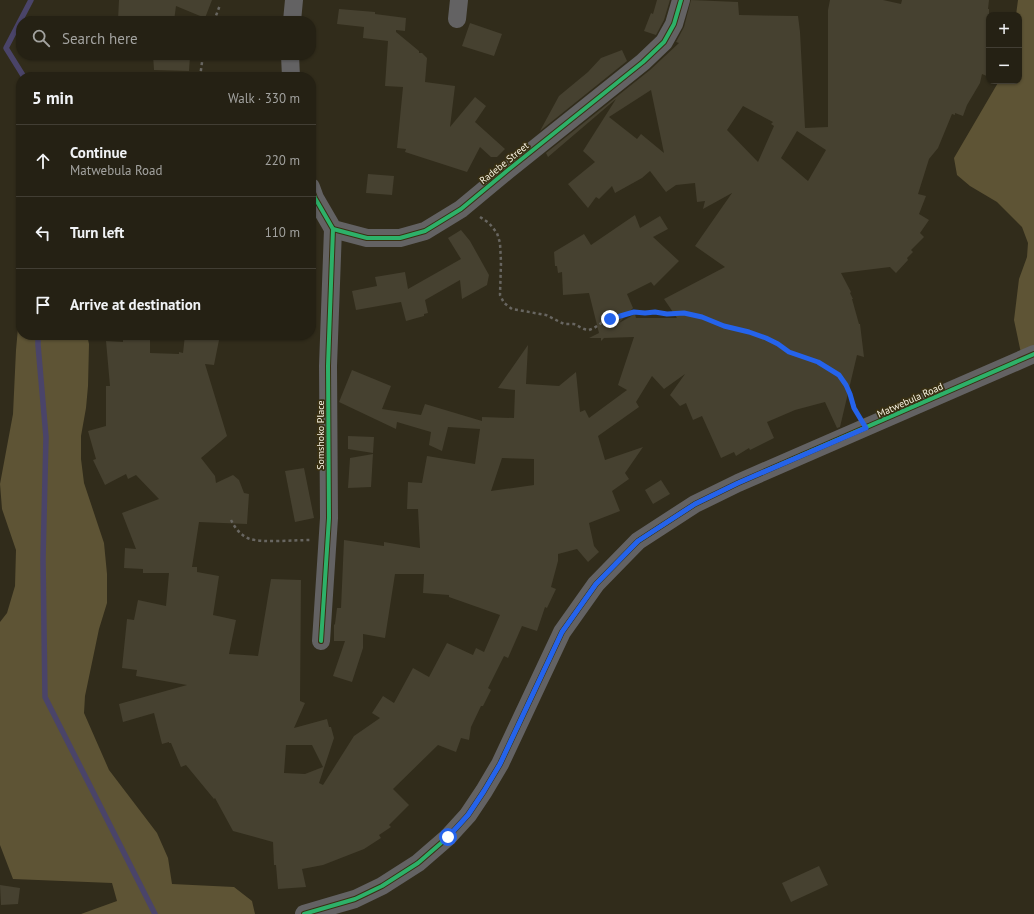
<!DOCTYPE html>
<meta charset="utf-8">
<style>
:root{--surface:#252114;--page:#312e22;--text:#f1f3f6;--muted:#a3a3a0;--line:#423e34}
body{margin:0;font-family:"PT Sans",sans-serif;background:var(--page);color:var(--text)}
.controls{position:absolute;right:12px;top:12px;display:grid;overflow:hidden;border-radius:8px;box-shadow:0 1px 3px #0004}
.controls button{width:36px;height:36px;display:grid;place-items:center;padding:0;border:0;border-bottom:1px solid var(--line);background:var(--surface);color:var(--text);font:20px sans-serif}
.stop{position:absolute;width:12px;height:12px;margin:-9px;border:3px solid #2563eb;border-radius:50%;background:#fff}
.stop.end{background:#2563eb;border-color:#fff;box-shadow:0 1px 4px #0008}
.list{margin:0;padding:0;list-style:none}
h2{display:flex;justify-content:space-between;align-items:center;height:52px;margin:0;padding:0 16px;font-size:17px}
h2 small{font-size:13px;font-weight:400;color:var(--muted)}
.list li{display:grid;grid-template-columns:26px 1fr auto;gap:12px;align-items:center;box-sizing:border-box;height:72px;padding:0 16px;border-top:1px solid var(--line)}
.list b{display:block;font-size:15px;white-space:nowrap}
.list p{margin:0;font-size:13px;white-space:nowrap;color:var(--muted)}
.list em{font-size:13px;font-style:normal;color:var(--muted)}
.icon{flex:none;width:22px;height:22px;fill:none;stroke:currentColor;stroke-width:2;stroke-linecap:round;stroke-linejoin:round}
.map{position:relative;flex:none;width:1034px;height:914px;overflow:hidden}
.search{position:absolute;background:var(--surface);box-shadow:0 1px 3px #0004;left:16px;top:16px;width:300px;height:44px;display:flex;align-items:center;gap:10px;box-sizing:border-box;padding:0 14px;border-radius:16px;color:var(--muted);font-size:15px}
.panel{position:absolute;background:var(--surface);box-shadow:0 1px 3px #0004;left:16px;top:72px;width:300px;height:268px;border-radius:16px}
.map>svg:first-child{display:block}
.green{fill:#5e5435}
.lines{fill:none;stroke-linecap:round;stroke-linejoin:round}
.stream{stroke:#4a4469;stroke-width:5.5}
.building{fill:#464130;fill-rule:evenodd}
.path{stroke:#686661;stroke-width:2.5;stroke-dasharray:3 3;stroke-linecap:butt}
.street{stroke:#636263;stroke-width:18}
.cycleway-casing{stroke:#393013;stroke-width:6}
.cycleway{stroke:#2db169;stroke-width:4}
.route{stroke:#2563eb;stroke-width:5}
.labels{text-anchor:middle;dominant-baseline:central;stroke-width:3.5;stroke-linejoin:round;paint-order:stroke}
.street-label{font-size:10px;fill:#f7f2e1;stroke:#393013}
</style>
<div class="map">
<svg width="1034" height="914" viewBox="0 0 1034 914">
<rect width="100%" height="100%" fill="#312c1b"/>
<g class="green">
<polygon points="1018,0 1034,0 1034,353 1022,358 1014,320 1019,279 1027,257 1028,243 1022,227 997,202 970,186 957,175 954,158 999,81 1019,81 1019,15 1016,15"/>
<polygon points="21,295 21,335 87,335 89,344 88,386 86,408 81,436 81,459 84,483 104,543 107,574 107,603 99,629 85,696 84,713 109,770 157,833 168,858 172,884 234,887 252,901 255,914 81,914 117,901 112,883 13,879 0,845 0,622 7,613 15,586 16,550 2,509 0,484 13,414 16,350"/>
</g>
<g class="lines">
<g class="stream">
<polyline points="24,77 6,48 31,0"/>
<polyline points="38,335 38,345 46,437 43,559 45,697 155,914"/>
</g>
</g>
<g class="building">
<polygon points="119,0 212,0 205,18 176,6 174,21 155,18 155,21 118,20"/>
<polygon points="657,0 670,0 664,20 656,35 644,31 651,13 653,14"/>
<path d="M691,0L738,2L739,15L798,16L800,32L805,128L828,127V10L830,0H883L901,4L902,0H989L988,9H989V77L982,74L980,83L967,105L963,116L955,113V115L952,114L938,148L929,159L918,194L926,196L919,214L929,220L920,233L924,237L911,250L913,252L907,258L908,260L896,273L890,267L841,273L851,292L850,293L853,299H852L859,324H860L864,357L857,355L840,427L837,428L825,402L795,410L767,422L774,438L750,450L749,448L736,456L734,452L721,458L702,416L693,420L686,403L680,406L670,395L685,374L664,389L652,376L636,402L639,407L598,436L605,460L643,447L625,473L629,479L612,491L620,511L589,523L594,546L599,552L588,562L577,549L558,554V561L551,587L556,589L547,608L545,607L537,631L522,626L508,658L504,656L488,688L491,690L483,706H481L471,727L469,740L461,738L456,752L438,745L393,789L409,805L389,825L391,827L379,835L381,838L364,849L323,865L302,869L306,887L278,889L276,865H274L273,842L233,831L215,798L214,799L186,765L181,767L171,743H169V742L162,744L154,713L123,722L119,704L187,685L136,676L137,670L122,668L127,619L134,620L138,600L166,606L169,573H143V569L124,568L125,548L136,549L122,513L159,499L136,475L128,479L126,474L105,485L93,460L96,459L88,431L106,426V386H110L106,341L123,342V335H150V353L179,354V352L183,353L185,335H220L214,365L205,364L227,436L201,458L215,476L216,483L233,475L239,480L244,493L249,494L247,524L199,522L192,567H197V572L219,576L213,615L236,620L229,654L258,656L271,579L301,580L300,701L305,703L294,728L327,719L329,727H331L334,738L319,783L323,785L354,736L380,718L372,713L383,696L394,703L413,668L429,677L447,643L473,655L476,648L484,652L500,615L449,597V595L423,593L424,574H395L385,638L363,634V648L352,682L333,676L345,641H334V625L335,624L337,608H341L344,540L384,546V542L420,548L418,509H407L408,482L422,483L427,456L475,464L480,429L448,427L442,451L429,445L431,432L397,422L396,429L339,402L352,370L391,386L382,409L421,415L425,404L482,421V417L514,418L515,390L498,388L528,345L526,384L559,386L576,372L580,412L585,410L589,418L627,390L618,385L634,337L604,338L601,341V338H589L599,333L589,293L563,295L562,272L558,273L557,266H555L554,252L584,234L591,245L635,215L640,228L660,216L668,229L653,237L679,261L654,286L651,282L627,294L633,308L619,323L635,314L636,318H677L664,299L725,267L695,246L732,193L703,209L705,201L697,202L695,183L676,185L666,192L650,171L642,178L615,193L612,186L599,199L596,197L588,208L568,184L595,162L583,151L616,99L548,157L546,153L650,70L679,43L676,42L684,27ZM651,90L664,153L641,134L637,139L609,117ZM743,106L773,122L771,124L774,126L758,162L727,130ZM797,131L826,150L808,181L781,158ZM502,458L534,459V485L491,491ZM286,745H312L323,767L305,774L284,773Z"/>
<polygon points="339,9 375,12 375,14 406,18 405,31 396,30 396,32 419,51 419,53 422,53 427,58 425,82 455,86 450,127 475,97 486,106 475,122 505,149 497,157 491,157 480,147 467,172 405,152 406,149 397,148 403,87 385,86 388,41 363,38 364,27 337,24"/>
<polygon points="470,23 502,34 494,56 462,46"/>
<polygon points="622,50 627,61 540,131 559,96 588,72 601,58"/>
<polygon points="153,55 190,56 189,71 154,70"/>
<polygon points="368,174 394,176 392,195 366,193"/>
<polygon points="461,230 470,241 489,275 487,285 462,299 460,280 425,300 428,313 424,314 424,316 406,321 401,302 356,310 352,291 377,286 375,277 405,272 408,289 461,259 448,238"/>
<polygon points="348,436 374,437 373,453 348,449"/>
<polygon points="373,454 371,487 348,488 350,458"/>
<polygon points="304,468 314,518 295,522 285,471"/>
<polygon points="661,480 670,494 653,504 645,490"/>
<polygon points="819,866 828,885 791,902 782,883"/>
<polygon points="0,885 20,888 18,904 1,905"/>
</g>
<g class="lines">
<g class="path">
<polyline points="214,21 220,5"/>
<polyline points="200,77 203,55"/>
<polyline points="480,217 489,223 497,233 500,243 501,262 500,295 504,303 512,309 546,315 564,324 574,324 584,329 589,330 594,328 603,322 634,312 645,313 655,312 667,314 684,313 702,317 724,326 749,332 766,338 778,344 789,352 818,362 830,368 839,375 846,385 857,412"/>
<path d="M231,520C235,528 241,536 250,539C263,543 295,540 310,540"/>
</g>
<g class="street">
<polyline points="457,19 459,0"/>
<polyline points="292,21 294,0"/>
<polyline points="290,55 291,77"/>
<polyline points="311,187 315,198 333,229 367,238 400,238 425,231 461,209 508,170 643,62 664,42 674,24 681,0"/>
<polyline points="321,641 329,518 328,366 333,229"/>
<polyline points="304,914 355,899 382,886 418,863 448,837 468,815 484,791 500,764 562,632 596,584 638,541 695,504 738,483 1034,354"/>
</g>
<defs>
<g id="cycleway">
<polyline points="311,187 315,198 333,229 367,238 400,238 425,231 461,209 508,170 643,62 664,42 674,24 681,0"/>
<polyline points="321,641 329,518 328,366 333,229"/>
<polyline points="304,914 355,899 382,886 418,863 448,837 468,815 484,791 500,764 562,632 596,584 638,541 695,504 738,483 1034,354"/>
</g>
</defs>
<use href="#cycleway" class="cycleway-casing"/>
<use href="#cycleway" class="cycleway"/>
</g>
<g class="lines">
<polyline class="route" points="448,837 468,815 484,791 500,764 562,632 596,584 638,541 695,504 738,483 866,428 854,408 850,394 846,385 839,375 818,362 789,352 778,344 766,338 749,332 724,326 702,317 684,313 667,314 655,312 645,313 634,312 610,319"/>
</g>
<g class="labels">
<g class="street-label">
<text transform="translate(504 163) rotate(-39)">Radebe Street</text>
<text transform="translate(910 400) rotate(-24)">Matwebula Road</text>
<text transform="translate(320 435) rotate(-90)">Somshoko Place</text>
</g>
</g>
</svg>
<div class="controls">
<button>+</button>
<button>−</button>
</div>
<div class="stop" style="left:448px;top:837px"></div>
<div class="stop end" style="left:610px;top:319px"></div>
<div class="search"><svg class="icon" aria-label="search" viewBox="0 0 24 24"><circle cx="10" cy="10" r="6"/><path d="M15 15l6 6"/></svg>Search here</div>
<section class="panel">
<h2>5 min<small>Walk · 330 m</small></h2>
<ul class="list">
<li><svg class="icon" aria-label="ahead" viewBox="0 0 24 24"><path d="M12 20V5M6 11l6-6 6 6"/></svg><div><b>Continue</b><p>Matwebula Road</p></div><em>220 m</em></li>
<li><svg class="icon" aria-label="left" viewBox="0 0 24 24"><path d="M17 20v-9H6M10 6l-5 5 5 5"/></svg><div><b>Turn left</b></div><em>110 m</em></li>
<li><svg class="icon" aria-label="arrive" viewBox="0 0 24 24"><path d="M6 21V4h12l-3 4 3 4H6"/></svg><div><b>Arrive at destination</b></div></li>
</ul>
</section>
</div>
